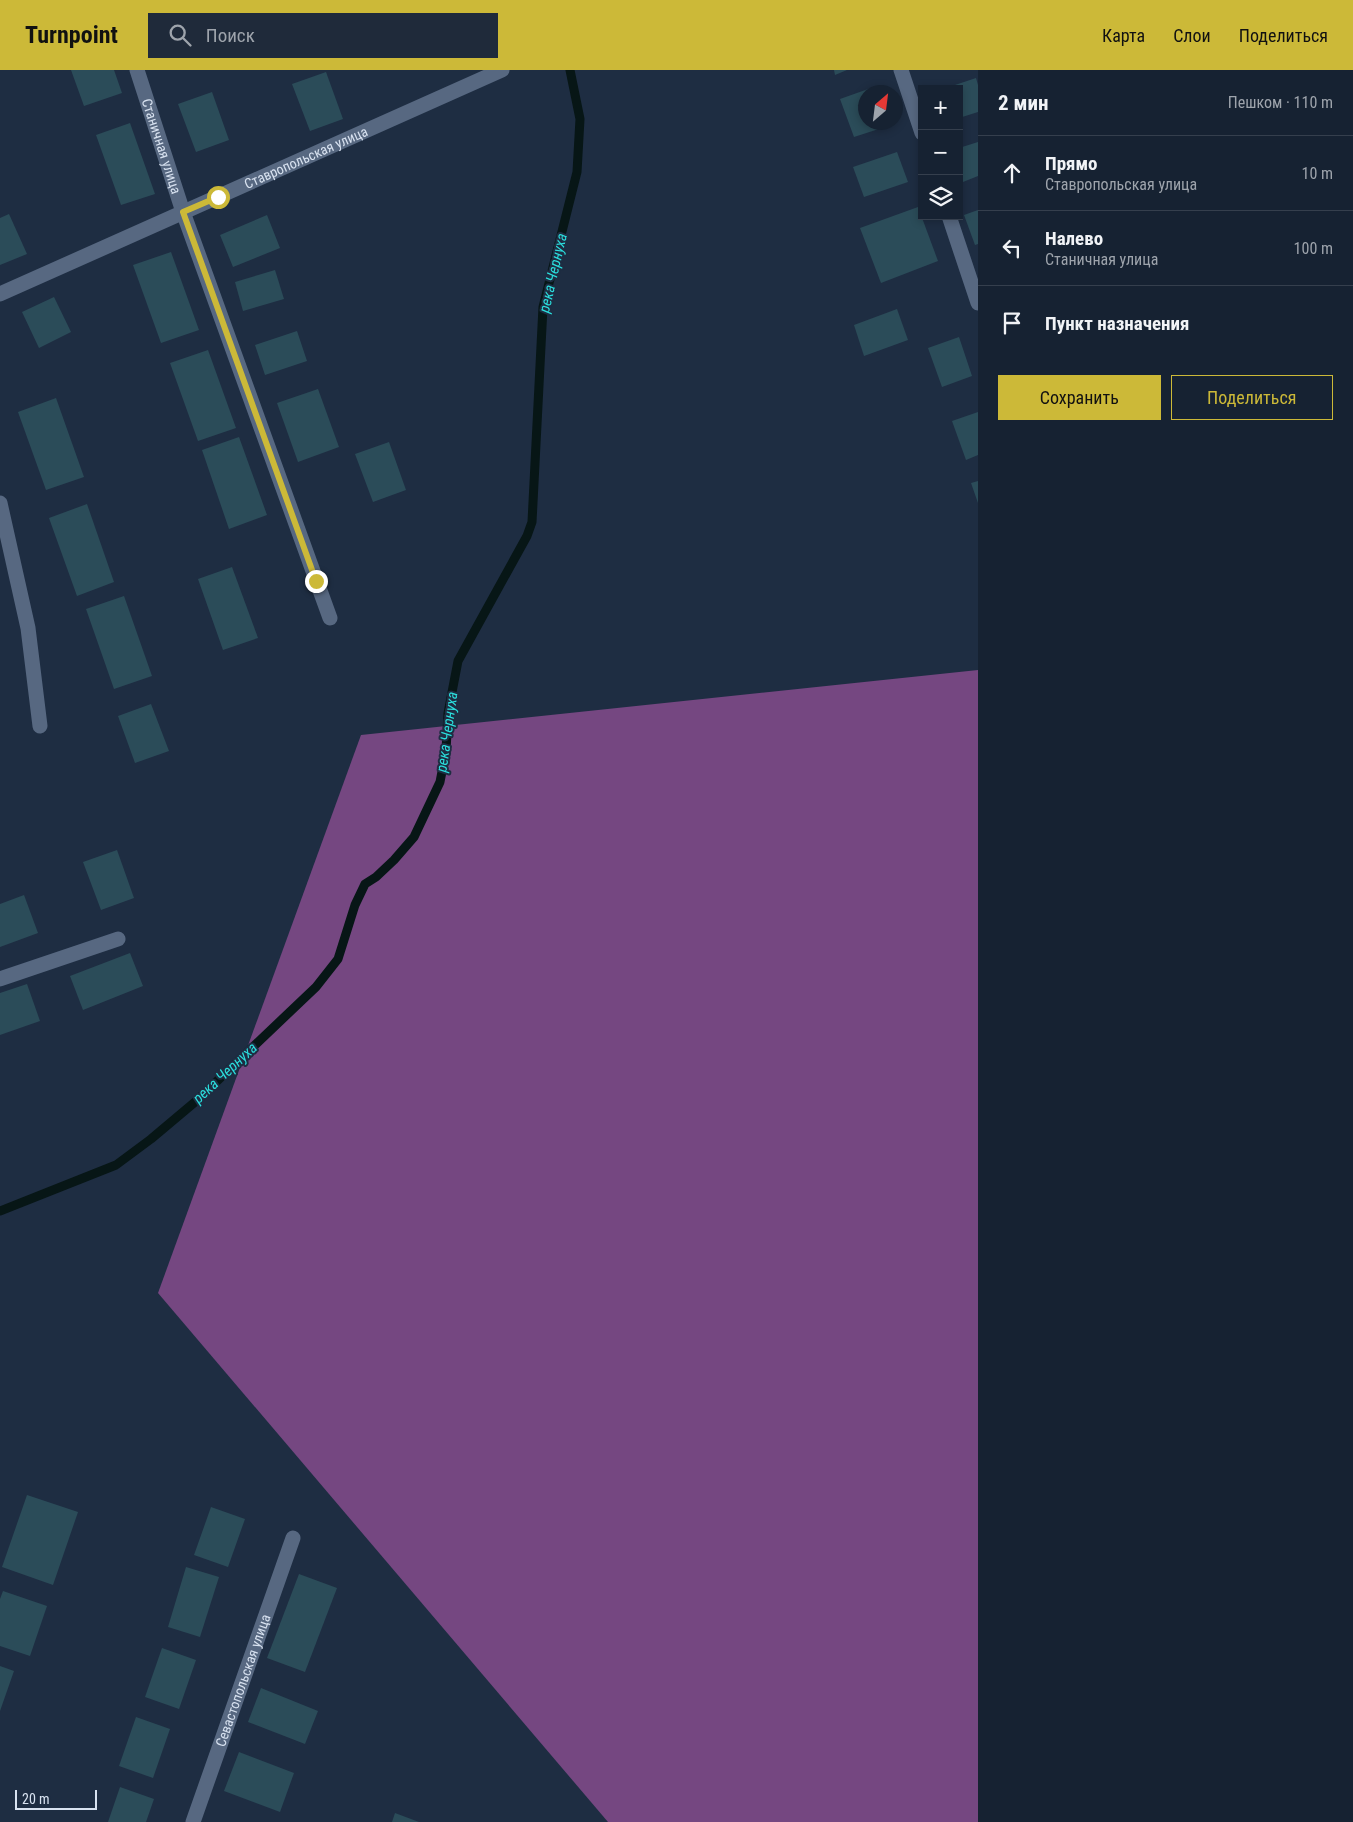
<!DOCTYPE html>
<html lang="ru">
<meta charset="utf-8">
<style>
:root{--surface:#162232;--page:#1f2a3a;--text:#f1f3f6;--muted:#9ea4ac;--line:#353f4d;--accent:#ccb938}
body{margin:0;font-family:"Roboto Condensed",sans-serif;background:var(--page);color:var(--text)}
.controls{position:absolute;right:15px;top:15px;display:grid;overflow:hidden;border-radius:0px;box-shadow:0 2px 8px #0003}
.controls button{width:45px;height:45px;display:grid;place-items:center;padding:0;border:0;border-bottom:1px solid var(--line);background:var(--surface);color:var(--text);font:25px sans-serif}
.compass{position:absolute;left:858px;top:15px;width:45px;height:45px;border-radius:50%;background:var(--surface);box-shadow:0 2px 8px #0003;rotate:28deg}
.scale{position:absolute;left:15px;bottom:12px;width:82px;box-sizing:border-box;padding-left:5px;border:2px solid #d8e2f0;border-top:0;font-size:14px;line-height:18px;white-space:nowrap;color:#d8e2f0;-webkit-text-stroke:4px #1e2d42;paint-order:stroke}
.stop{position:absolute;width:15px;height:15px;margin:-11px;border:4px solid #ccb938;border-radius:50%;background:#fff}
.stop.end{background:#ccb938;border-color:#fff;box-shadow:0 1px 5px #0008}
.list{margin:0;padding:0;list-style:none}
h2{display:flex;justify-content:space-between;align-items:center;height:65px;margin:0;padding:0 20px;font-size:21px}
h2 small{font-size:16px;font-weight:400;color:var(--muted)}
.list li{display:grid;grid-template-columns:32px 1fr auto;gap:15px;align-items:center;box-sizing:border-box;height:75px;padding:0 20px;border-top:1px solid var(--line)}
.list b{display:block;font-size:19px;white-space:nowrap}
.list p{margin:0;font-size:16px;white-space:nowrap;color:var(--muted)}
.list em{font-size:16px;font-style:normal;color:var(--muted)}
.actions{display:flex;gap:10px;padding:15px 20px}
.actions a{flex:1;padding:11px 0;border:1px solid var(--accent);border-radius:0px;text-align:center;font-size:18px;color:var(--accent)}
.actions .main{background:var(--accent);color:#111}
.icon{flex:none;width:28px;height:28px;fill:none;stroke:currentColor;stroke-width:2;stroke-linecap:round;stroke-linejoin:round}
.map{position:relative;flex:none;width:978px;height:1752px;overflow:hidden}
header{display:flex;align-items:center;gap:30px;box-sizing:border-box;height:70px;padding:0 25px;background:var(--accent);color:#111}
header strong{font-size:24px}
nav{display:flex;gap:28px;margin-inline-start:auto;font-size:18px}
.search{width:350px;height:45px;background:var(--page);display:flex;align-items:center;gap:12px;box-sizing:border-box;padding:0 18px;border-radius:0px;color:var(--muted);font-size:19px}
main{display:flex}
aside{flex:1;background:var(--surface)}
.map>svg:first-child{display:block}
.forest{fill:#754781}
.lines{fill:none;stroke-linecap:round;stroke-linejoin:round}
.stream{stroke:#071616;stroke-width:9}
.building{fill:#2b4c59}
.minor{stroke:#576881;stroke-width:15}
.route{stroke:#ccb938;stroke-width:6}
.labels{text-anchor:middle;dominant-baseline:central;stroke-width:4;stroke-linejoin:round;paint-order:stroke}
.street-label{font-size:14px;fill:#d8e2f0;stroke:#1e2d42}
.water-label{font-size:15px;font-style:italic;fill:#2bdfde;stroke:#1e2d42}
</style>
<header>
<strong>Turnpoint</strong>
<div class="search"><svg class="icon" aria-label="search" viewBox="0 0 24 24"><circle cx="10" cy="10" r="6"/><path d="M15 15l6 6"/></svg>Поиск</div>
<nav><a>Карта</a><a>Слои</a><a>Поделиться</a></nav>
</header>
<main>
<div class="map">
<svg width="978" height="1752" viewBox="0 0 978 1752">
<rect width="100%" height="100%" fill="#1e2d42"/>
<polygon class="forest" points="978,600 978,1752 608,1752 158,1223 361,665"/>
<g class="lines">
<polyline class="stream" points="0,1141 116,1095 151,1069 195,1032 316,917 338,889 355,835 365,814 376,807 394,790 414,767 440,712 446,681 448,643 458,591 527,466 532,452 543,237 577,102 580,49 570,0"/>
</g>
<g class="building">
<polygon points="71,0 114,0 122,23 84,36"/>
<polygon points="834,0 847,0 835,5"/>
<polygon points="326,2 343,49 310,61 292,14"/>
<polygon points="976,8 978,15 978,42 959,48 959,19 946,18"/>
<polygon points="871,18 873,22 866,22 866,52 883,52 885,57 854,67 840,29"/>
<polygon points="212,22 229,70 196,82 178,34"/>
<polygon points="130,53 155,124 121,135 96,65"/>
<polygon points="978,72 978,106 963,112 959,102 959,78"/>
<polygon points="897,82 908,112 864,127 853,97"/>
<polygon points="918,137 938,191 881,213 860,158"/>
<polygon points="978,140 978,174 975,175 964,145"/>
<polygon points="9,144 27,184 0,195 0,148"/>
<polygon points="267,145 280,178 233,197 220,165"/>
<polygon points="171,182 199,260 161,273 133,195"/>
<polygon points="275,200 284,229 243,241 235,212"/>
<polygon points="54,227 71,262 39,278 22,242"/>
<polygon points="897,239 908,270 864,286 854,255"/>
<polygon points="297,261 307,291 265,305 255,275"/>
<polygon points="959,267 972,306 942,317 928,278"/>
<polygon points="208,280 236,358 198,371 170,293"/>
<polygon points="318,319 339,377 298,392 277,333"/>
<polygon points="56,328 84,407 46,420 18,342"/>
<polygon points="978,342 978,385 966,390 952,351"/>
<polygon points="239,367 267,445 229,459 202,380"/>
<polygon points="389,372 406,420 373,432 355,384"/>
<polygon points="978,411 978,433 971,413"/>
<polygon points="87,434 114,512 77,526 49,448"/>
<polygon points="232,497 258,568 223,580 198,509"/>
<polygon points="124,526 152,606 114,619 86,539"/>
<polygon points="151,634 169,681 135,693 118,646"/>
<polygon points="117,780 134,828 101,840 83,792"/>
<polygon points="24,825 38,863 0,877 0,834"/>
<polygon points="130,883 143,916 83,940 70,906"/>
<polygon points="27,914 40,951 0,965 0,923"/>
<polygon points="27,1425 78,1442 53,1515 2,1497"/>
<polygon points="211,1437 245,1449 228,1497 194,1485"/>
<polygon points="186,1497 219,1507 200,1567 168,1557"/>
<polygon points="299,1504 337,1518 305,1602 267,1588"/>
<polygon points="3,1521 47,1536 30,1586 0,1576 0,1529"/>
<polygon points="162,1578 196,1590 179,1639 145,1627"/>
<polygon points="0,1596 14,1601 0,1641"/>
<polygon points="261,1618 318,1641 305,1674 248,1652"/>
<polygon points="136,1647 170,1659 153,1708 119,1696"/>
<polygon points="239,1682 294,1703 280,1742 224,1721"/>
<polygon points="120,1717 154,1729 146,1752 108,1752"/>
<polygon points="395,1743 419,1752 392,1752"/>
</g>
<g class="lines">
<g class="minor">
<path id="s1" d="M137,0L183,142L330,548"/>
<polyline points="901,0 922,63"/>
<polyline points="949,146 978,233"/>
<path id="s2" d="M0,224L502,0"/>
<polyline points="0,433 28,558 40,656"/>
<polyline points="0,909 118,869"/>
<path id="s3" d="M193,1752L293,1468"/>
</g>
</g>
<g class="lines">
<polyline class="route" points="218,127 183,142 316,511"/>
</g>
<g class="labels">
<g class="street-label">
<text stroke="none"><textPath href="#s1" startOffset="80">Станичная улица</textPath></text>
<text stroke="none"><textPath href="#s2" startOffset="335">Ставропольская улица</textPath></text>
<text stroke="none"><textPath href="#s3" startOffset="150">Севастопольская улица</textPath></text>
</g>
<g class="water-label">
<text transform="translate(553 203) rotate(-77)">река Чернуха</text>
<text transform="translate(447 662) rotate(-82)">река Чернуха</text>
<text transform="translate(225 1003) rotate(-43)">река Чернуха</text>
</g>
</g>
</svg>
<div class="controls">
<button>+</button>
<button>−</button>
<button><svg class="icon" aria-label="layers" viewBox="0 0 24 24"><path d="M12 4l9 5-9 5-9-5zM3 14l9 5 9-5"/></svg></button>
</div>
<svg class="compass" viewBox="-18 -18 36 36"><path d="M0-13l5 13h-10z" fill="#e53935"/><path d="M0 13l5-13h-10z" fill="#9ea4ac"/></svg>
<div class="scale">20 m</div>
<div class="stop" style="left:218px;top:127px"></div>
<div class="stop end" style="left:316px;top:511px"></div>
</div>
<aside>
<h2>2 мин<small>Пешком · 110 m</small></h2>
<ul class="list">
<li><svg class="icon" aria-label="ahead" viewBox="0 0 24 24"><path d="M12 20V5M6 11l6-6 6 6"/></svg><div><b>Прямо</b><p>Ставропольская улица</p></div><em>10 m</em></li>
<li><svg class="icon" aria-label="left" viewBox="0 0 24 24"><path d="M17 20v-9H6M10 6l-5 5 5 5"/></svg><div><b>Налево</b><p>Станичная улица</p></div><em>100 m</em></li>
<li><svg class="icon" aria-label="arrive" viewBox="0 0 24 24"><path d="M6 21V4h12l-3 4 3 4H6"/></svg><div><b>Пункт назначения</b></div></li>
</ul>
<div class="actions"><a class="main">Сохранить</a><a>Поделиться</a></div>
</aside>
</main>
